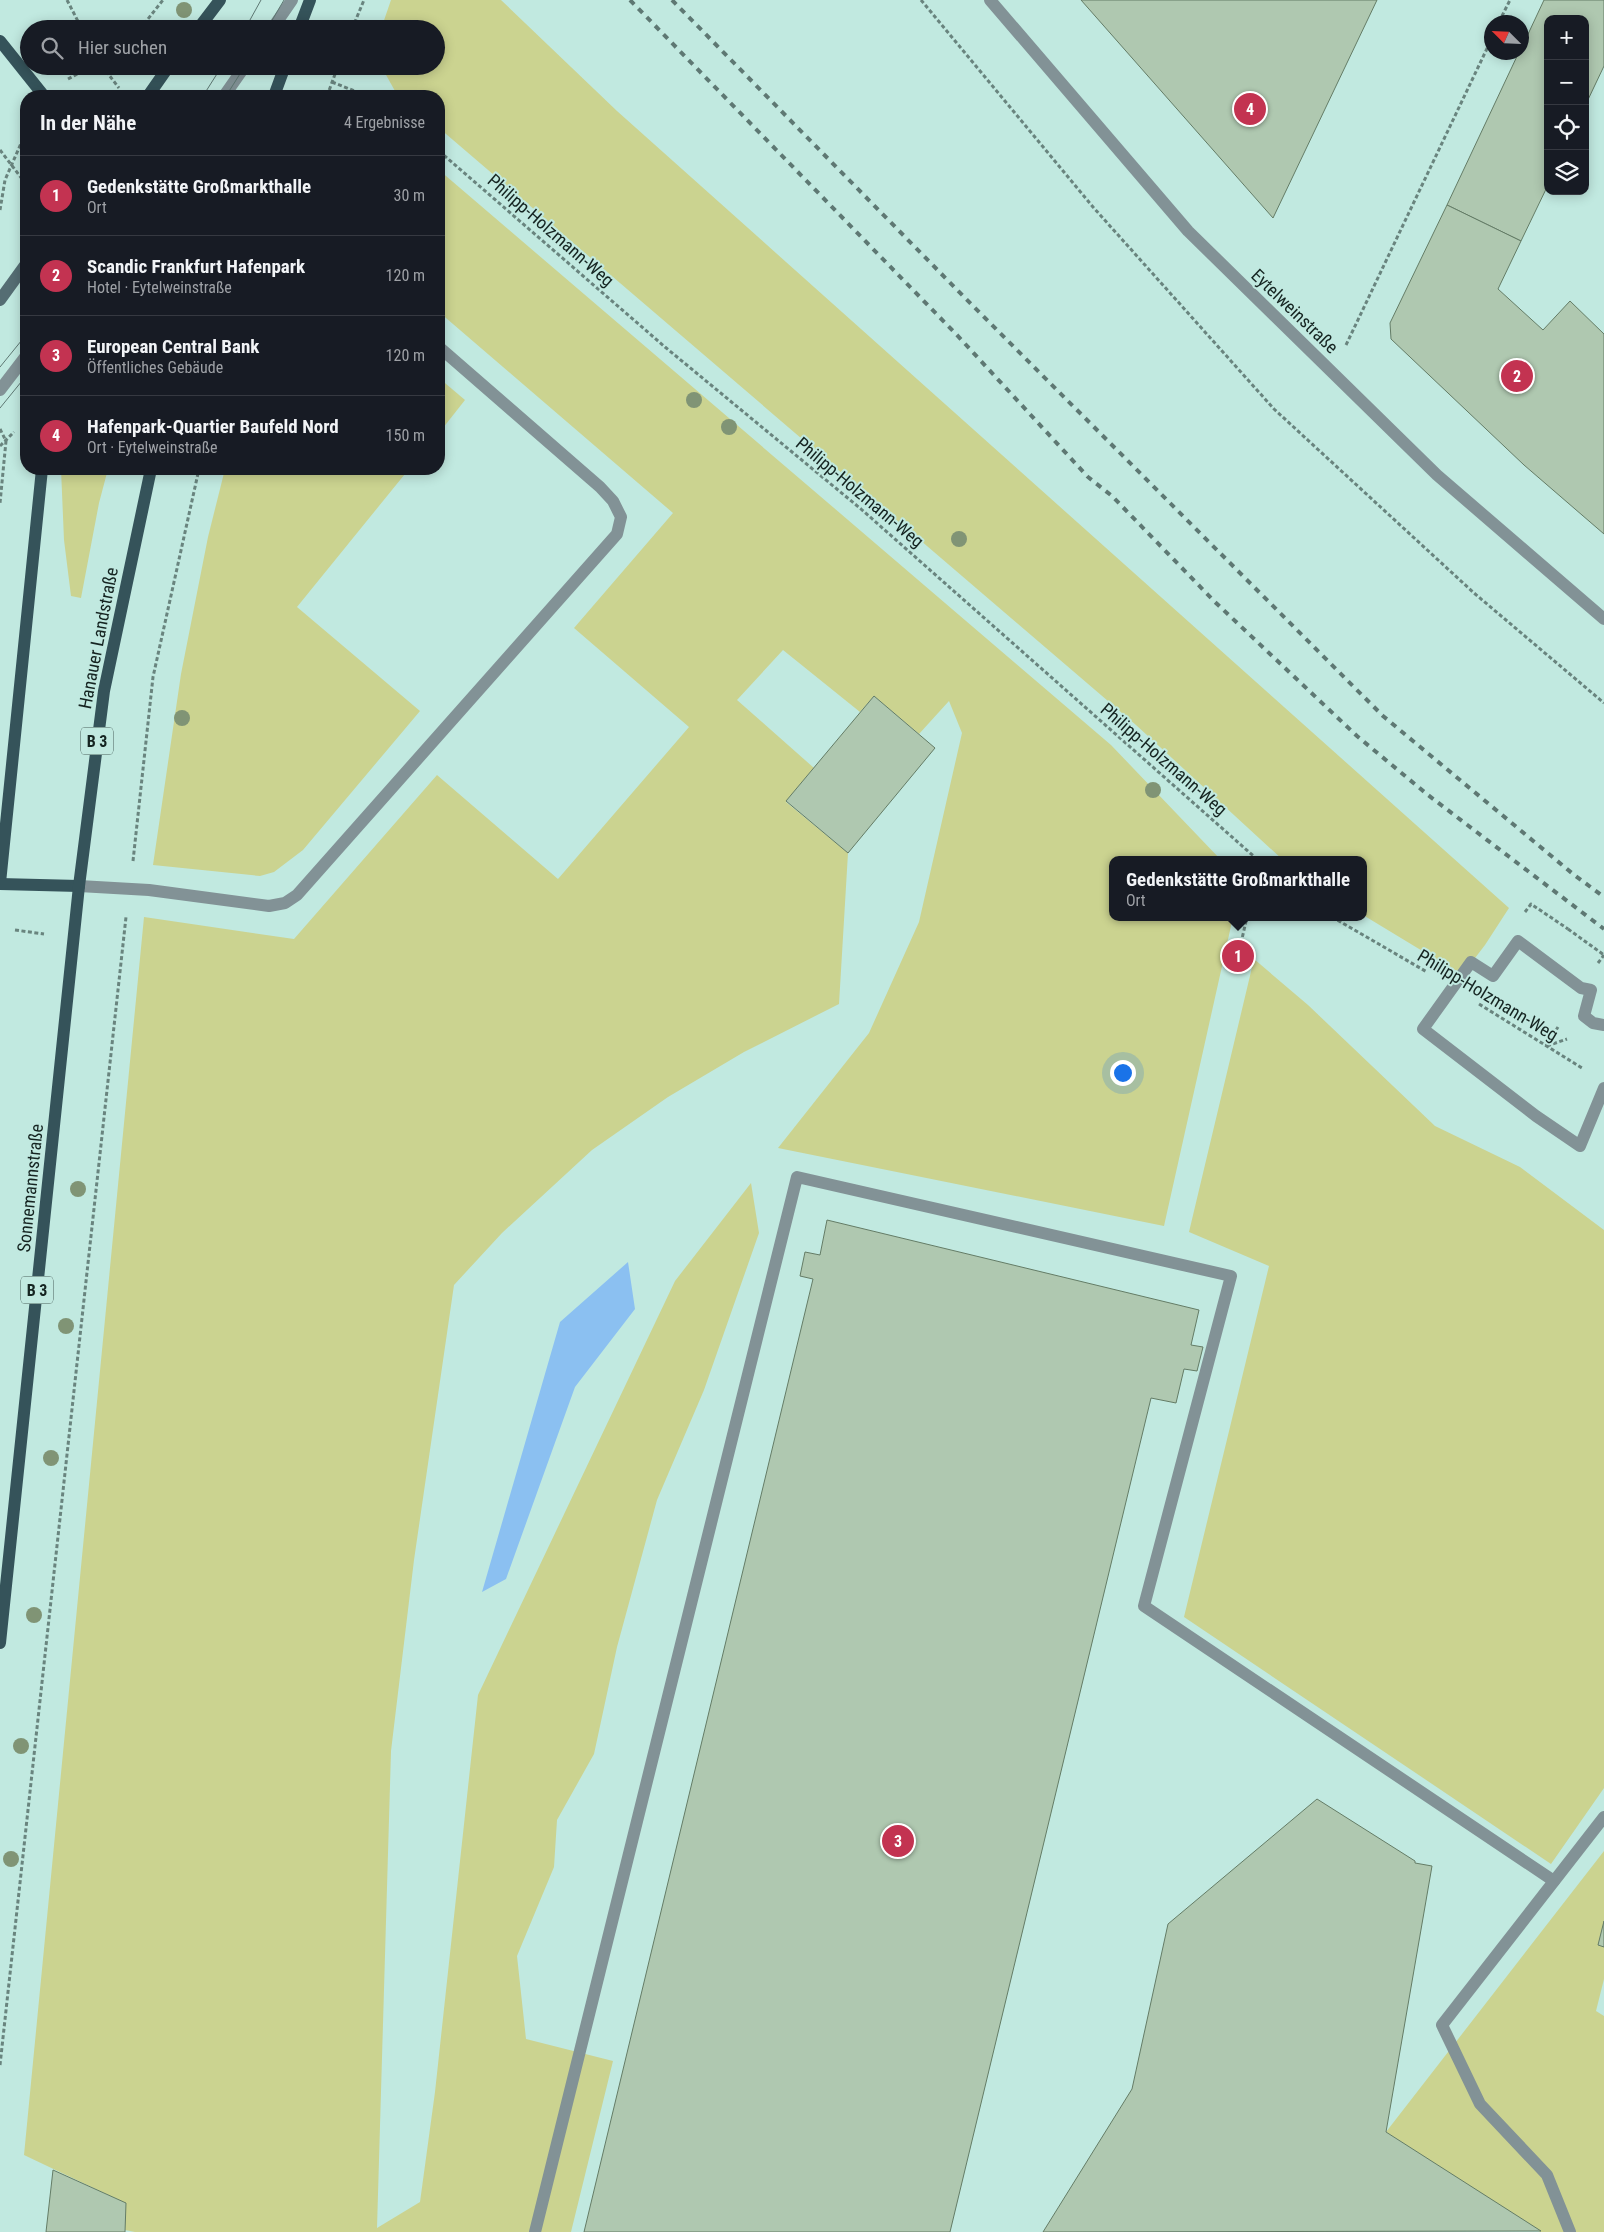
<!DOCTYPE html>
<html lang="de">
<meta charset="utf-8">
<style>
:root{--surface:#171b24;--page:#242831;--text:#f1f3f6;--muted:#9ea1a6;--line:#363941;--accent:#c33351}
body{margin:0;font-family:"Roboto Condensed",sans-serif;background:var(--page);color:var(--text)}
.controls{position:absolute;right:15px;top:15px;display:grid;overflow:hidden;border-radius:10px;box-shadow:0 2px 12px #0003}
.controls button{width:45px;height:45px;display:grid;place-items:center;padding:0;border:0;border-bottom:1px solid var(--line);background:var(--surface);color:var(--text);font:25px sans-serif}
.compass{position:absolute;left:1484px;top:15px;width:45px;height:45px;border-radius:50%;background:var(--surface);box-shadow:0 2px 12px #0003;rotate:294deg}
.you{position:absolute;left:1122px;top:1072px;width:18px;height:18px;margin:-12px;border:4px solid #fff;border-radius:50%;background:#1a73e8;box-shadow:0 0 0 8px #1a73e833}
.badge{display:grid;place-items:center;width:32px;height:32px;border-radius:50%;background:var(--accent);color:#fff;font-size:16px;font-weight:700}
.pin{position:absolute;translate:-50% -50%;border:2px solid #fff;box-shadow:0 1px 5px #0006}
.popup{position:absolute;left:1109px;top:856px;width:258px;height:65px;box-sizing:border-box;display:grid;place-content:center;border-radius:10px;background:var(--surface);filter:drop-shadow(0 1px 4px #0005);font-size:16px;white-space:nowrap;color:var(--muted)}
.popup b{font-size:19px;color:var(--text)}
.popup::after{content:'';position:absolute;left:50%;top:100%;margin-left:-10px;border:10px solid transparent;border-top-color:var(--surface)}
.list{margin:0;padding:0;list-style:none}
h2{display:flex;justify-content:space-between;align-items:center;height:65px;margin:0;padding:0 20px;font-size:21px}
h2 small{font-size:16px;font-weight:400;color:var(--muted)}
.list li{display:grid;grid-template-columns:32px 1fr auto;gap:15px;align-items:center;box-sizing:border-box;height:80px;padding:0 20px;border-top:1px solid var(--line)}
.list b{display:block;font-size:19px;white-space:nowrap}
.list p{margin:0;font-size:16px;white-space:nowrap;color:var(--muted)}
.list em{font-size:16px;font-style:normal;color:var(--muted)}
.icon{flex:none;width:28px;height:28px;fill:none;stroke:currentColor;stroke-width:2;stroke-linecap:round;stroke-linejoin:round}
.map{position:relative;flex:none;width:1604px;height:2232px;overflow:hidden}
.search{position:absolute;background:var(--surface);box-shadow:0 2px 12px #0003;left:20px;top:20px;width:425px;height:55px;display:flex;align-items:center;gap:12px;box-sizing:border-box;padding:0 18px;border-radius:28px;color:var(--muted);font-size:19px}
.panel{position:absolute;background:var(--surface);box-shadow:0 2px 12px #0003;left:20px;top:90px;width:425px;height:385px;border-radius:20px}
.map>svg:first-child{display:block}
.green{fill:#cbd390}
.water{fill:#8bc0f1}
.building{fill:#afc8b0;stroke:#647c66}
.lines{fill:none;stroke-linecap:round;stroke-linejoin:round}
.path{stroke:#69847e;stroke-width:3;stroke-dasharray:4 2.5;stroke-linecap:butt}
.lane{stroke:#829296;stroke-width:12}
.street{stroke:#829296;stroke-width:12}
.secondary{stroke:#556d73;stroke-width:12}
.primary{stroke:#35535a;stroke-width:12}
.tram{stroke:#5e7873;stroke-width:1}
.rail{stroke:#5e7873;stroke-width:4;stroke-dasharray:6 6;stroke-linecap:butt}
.path-bridge{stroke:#69847e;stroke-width:3;stroke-dasharray:4 2.5;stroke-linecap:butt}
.tree{fill:#809475}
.labels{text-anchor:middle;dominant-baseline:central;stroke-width:4;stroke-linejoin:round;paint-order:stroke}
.shield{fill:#c1e9e0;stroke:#495f5a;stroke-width:1}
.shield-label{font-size:16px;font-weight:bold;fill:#152421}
.street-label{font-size:18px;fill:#152421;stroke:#c1e9e0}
</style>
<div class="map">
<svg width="1604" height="2232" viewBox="0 0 1604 2232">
<rect width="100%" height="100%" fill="#c1e9e0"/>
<g class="green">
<polygon points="391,0 501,0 617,111 1509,908 1485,945 1462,975 1363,915 1363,860 1283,860 1136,725 439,128 439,96 402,96 395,91 381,66 436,66 436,29 381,29"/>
<polygon points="439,170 1111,745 1221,860 1113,860 1113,917 1233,917 1164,1226 778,1148 869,1033 919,922 962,733 949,701 919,734 874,696 860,712 783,650 737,700 814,768 786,802 848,853 839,1004 744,1052 668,1097 592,1150 502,1233 454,1285 414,1560 391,1751 377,2228 420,2202 435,2092 478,1695 675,1281 751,1183 759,1233 704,1390 657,1500 617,1647 594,1754 557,1820 554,1867 517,1956 526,2039 613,2061 571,2232 135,2232 125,2230 125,2203 24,2155 144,917 294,939 437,775 558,879 689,727 574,628 673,513 439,312"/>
<polygon points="439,378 465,400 439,433"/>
<polygon points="61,469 108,469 99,503 81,598 71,596 64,540"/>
<polygon points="225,469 409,469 297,607 420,711 303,850 274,872 260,876 153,865 181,674 208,537"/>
<polygon points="1254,959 1308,1005 1435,1126 1520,1167 1604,1230 1604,1788 1551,1864 1184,1617 1269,1266 1189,1232"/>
<polygon points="1604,1851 1604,1979 1596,2011 1604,2016 1604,2232 1540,2232 1386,2132"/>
</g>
<polygon class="water" points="628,1262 635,1309 575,1387 506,1579 482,1592 560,1322"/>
<g class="building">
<polygon points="1081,0 1377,0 1273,218"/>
<polygon points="1544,0 1604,0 1604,66 1585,106 1585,19 1548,19 1548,185 1521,241 1447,205 1519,52 1522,52 1522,47"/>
<polygon points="1447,205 1521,241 1498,289 1543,330 1570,301 1604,334 1604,534 1524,465 1391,339 1390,323"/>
<polygon points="874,696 935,748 848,853 786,801"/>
<polygon points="827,1220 1199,1310 1191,1345 1203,1347 1197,1371 1184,1369 1176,1403 1151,1398 950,2232 584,2232 813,1279 800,1276 805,1252 820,1255"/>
<polygon points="1317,1799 1415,1861 1415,1863 1432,1866 1386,2132 1541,2231 1043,2232 1132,2089 1168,1924"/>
<polygon points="1604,1921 1604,1947 1598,1945"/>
<polygon points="53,2170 126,2203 125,2232 46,2232"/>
</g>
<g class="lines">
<g class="path">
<polyline points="67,0 82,29"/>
<polyline points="921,0 1093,207 1274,409 1474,593 1604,703"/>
<polyline points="1499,22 1510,0"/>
<polyline points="140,29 163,0"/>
<polyline points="352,29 364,0"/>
<polyline points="102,66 119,88"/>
<polyline points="68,79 92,66"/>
<polyline points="332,82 367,96"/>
<polyline points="327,96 338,66"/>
<polyline points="0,150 26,184"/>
<polyline points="439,151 665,347 861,509 1258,860"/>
<polyline points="0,210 5,180 26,132"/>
<polyline points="1346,345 1492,38"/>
<polyline points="0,429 6,441 0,503"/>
<polyline points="0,446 14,432"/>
<polyline points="133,861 153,677 199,469"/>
<polyline points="1525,912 1531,904 1568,929"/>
<polyline points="1332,917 1427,972"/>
<polyline points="15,930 44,934"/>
<polyline points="1238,956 1247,917"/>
<polyline points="1598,963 1604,955"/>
<polyline points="1479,1004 1582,1068"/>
<polyline points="1546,1046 1558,1027"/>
<polyline points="1547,1046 1567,1039"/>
<polyline points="0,2065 126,917"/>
</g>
<g class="lane">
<polyline points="272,29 292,0"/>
<polyline points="224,96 245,66"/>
<polyline points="0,390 26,356"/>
<polyline points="79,886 149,890 269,906 285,903 297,895 617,534 621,517 613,501 600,487 439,347"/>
<polyline points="535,2232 797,1177 1231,1276 1144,1606 1554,1881"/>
<polyline points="1570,2232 1547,2175 1480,2104 1442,2025 1604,1817"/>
</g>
<g class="street">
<polyline points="990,0 1188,231 1437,475 1604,619"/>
<polyline points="1604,1025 1593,1023 1584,1016 1591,990 1581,988 1518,941 1493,976 1471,962 1423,1029 1536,1116 1580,1146 1604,1088"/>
</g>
<polyline class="secondary" points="0,300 26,264"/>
<g class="primary">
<polyline points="198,29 220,0"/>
<polyline points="299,29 310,0"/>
<polyline points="0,41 44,96"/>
<polyline points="148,96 169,66"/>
<polyline points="274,96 285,66"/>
<polyline points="0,883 42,469"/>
<polyline points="0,884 79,886"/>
<polyline points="0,1643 79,886 104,691 151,469"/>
</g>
<g class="tram">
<polyline points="245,29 261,0"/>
<polyline points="267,29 284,0"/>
<polyline points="203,96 222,66"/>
<polyline points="226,96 245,66"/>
<polyline points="0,367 26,335"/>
<polyline points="0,408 26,376"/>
</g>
<g class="rail">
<polyline points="630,0 956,334 1088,477 1112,496 1215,602 1357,736 1428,795 1604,929"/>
<polyline points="672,0 972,305 1383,716 1573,874 1604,897"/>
</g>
<polyline class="path-bridge" points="1568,929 1604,955"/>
</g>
<g class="tree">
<circle cx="184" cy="10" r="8"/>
<circle cx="694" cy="400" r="8"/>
<circle cx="729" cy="427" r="8"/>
<circle cx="959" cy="539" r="8"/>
<circle cx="182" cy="718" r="8"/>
<circle cx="1153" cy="790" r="8"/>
<circle cx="78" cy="1189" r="8"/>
<circle cx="66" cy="1326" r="8"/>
<circle cx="51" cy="1458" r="8"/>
<circle cx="34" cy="1615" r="8"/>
<circle cx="21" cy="1746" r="8"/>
<circle cx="11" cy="1859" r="8"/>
</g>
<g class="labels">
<g class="shield">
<rect x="81" y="727.5" width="32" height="27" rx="4"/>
<rect x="21" y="1276.5" width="32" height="27" rx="4"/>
</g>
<g class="shield-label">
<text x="97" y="741">B 3</text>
<text x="37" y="1290">B 3</text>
</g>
<g class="street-label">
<text transform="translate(551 230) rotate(41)">Philipp-Holzmann-Weg</text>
<text transform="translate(1295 311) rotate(44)">Eytelweinstraße</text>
<text transform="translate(860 492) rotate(40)">Philipp-Holzmann-Weg</text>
<text transform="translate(98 638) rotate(-79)">Hanauer Landstraße</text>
<text transform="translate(1164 759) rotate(41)">Philipp-Holzmann-Weg</text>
<text transform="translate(1488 995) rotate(31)">Philipp-Holzmann-Weg</text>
<text transform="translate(30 1188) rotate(-84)">Sonnemannstraße</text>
</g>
</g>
</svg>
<div class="controls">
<button>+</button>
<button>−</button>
<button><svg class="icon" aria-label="locate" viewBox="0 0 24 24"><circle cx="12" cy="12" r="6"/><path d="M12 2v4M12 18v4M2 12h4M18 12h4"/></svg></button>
<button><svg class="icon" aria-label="layers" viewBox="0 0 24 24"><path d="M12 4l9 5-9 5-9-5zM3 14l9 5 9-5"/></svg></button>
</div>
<svg class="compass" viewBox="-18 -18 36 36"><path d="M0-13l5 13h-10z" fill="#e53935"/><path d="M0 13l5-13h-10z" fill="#9ea1a6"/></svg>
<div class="you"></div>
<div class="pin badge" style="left:1238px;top:956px">1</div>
<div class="popup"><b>Gedenkstätte Großmarkthalle</b>Ort</div>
<div class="pin badge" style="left:1517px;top:376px">2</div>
<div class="pin badge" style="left:898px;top:1841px">3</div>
<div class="pin badge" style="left:1250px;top:109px">4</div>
<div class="search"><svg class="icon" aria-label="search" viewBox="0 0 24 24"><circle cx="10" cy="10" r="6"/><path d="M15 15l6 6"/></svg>Hier suchen</div>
<section class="panel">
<h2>In der Nähe<small>4 Ergebnisse</small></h2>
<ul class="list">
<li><span class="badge">1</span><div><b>Gedenkstätte Großmarkthalle</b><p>Ort</p></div><em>30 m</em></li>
<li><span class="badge">2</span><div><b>Scandic Frankfurt Hafenpark</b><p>Hotel · Eytelweinstraße</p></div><em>120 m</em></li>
<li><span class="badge">3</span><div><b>European Central Bank</b><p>Öffentliches Gebäude</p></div><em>120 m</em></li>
<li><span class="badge">4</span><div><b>Hafenpark-Quartier Baufeld Nord</b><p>Ort · Eytelweinstraße</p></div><em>150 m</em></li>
</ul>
</section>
</div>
